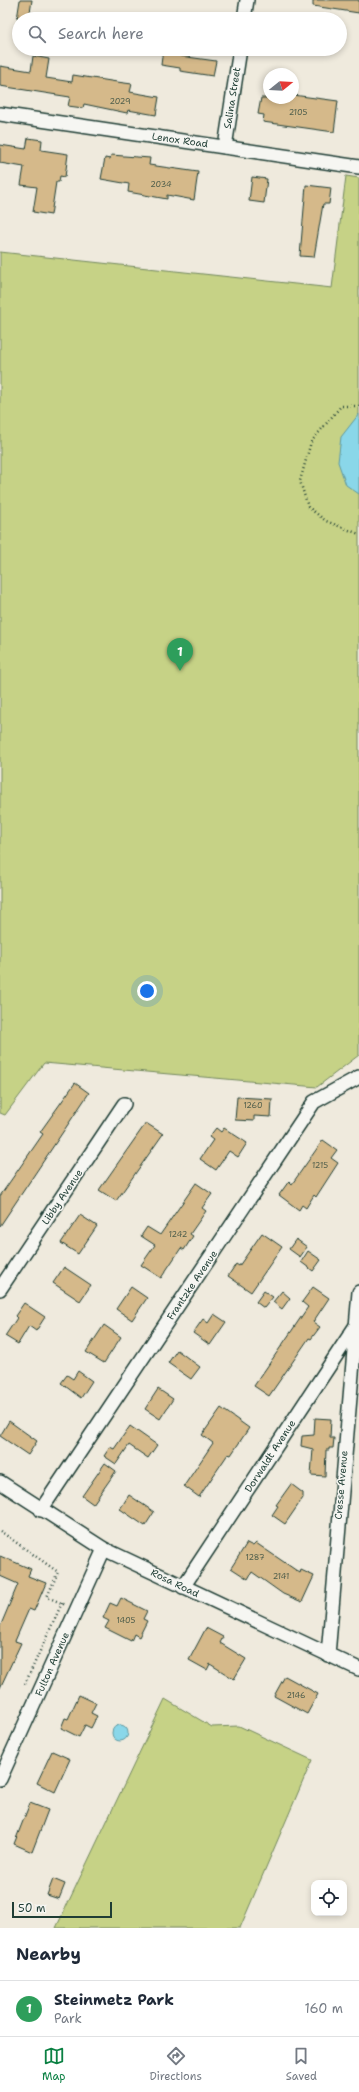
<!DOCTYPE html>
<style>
:root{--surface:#fff;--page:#f2f2f3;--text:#1f2937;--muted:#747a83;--line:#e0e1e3;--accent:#0b8043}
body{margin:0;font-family:"Shantell Sans",sans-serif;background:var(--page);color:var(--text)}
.controls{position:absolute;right:12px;bottom:12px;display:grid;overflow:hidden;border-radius:8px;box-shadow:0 2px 6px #0003}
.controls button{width:36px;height:36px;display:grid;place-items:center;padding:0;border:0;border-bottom:1px solid var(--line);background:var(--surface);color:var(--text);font:20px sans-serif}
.compass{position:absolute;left:263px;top:68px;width:36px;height:36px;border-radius:50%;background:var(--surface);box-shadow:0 2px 6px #0003;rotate:72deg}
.scale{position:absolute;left:12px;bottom:10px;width:100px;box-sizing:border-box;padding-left:4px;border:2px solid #1f3d34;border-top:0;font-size:11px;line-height:14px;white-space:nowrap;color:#1f3d34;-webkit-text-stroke:3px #f6f6f2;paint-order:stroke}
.you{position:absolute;left:147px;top:991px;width:14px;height:14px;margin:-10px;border:3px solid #fff;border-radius:50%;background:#1a73e8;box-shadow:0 0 0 6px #1a73e833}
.badge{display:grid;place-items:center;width:26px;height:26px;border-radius:50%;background:var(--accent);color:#fff;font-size:13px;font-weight:700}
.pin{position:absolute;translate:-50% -33px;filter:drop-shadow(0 1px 2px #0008)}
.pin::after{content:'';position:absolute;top:21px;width:14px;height:12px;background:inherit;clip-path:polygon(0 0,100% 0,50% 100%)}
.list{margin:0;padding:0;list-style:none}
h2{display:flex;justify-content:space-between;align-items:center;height:52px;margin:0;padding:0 16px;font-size:17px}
h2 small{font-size:13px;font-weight:400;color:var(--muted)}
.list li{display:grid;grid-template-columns:26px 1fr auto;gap:12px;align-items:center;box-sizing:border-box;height:56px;padding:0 16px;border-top:1px solid var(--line)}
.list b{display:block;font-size:15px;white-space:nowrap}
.list p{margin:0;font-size:13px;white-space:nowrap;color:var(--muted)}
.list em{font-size:13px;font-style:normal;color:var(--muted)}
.icon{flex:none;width:22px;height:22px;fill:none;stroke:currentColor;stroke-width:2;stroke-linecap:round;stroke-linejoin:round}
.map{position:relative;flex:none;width:359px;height:1928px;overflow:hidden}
.search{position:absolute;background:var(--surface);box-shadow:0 2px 6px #0003;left:12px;right:12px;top:12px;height:44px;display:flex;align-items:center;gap:10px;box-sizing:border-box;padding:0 14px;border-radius:22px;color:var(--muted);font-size:15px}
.sheet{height:108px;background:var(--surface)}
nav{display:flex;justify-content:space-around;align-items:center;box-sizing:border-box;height:56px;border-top:1px solid var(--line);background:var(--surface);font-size:11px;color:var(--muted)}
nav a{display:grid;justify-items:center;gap:2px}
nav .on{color:var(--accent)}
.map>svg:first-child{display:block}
.green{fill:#c6d286;stroke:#72885d}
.water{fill:#8ad7e9;stroke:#5f99a1}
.building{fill:#d5b98a;stroke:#1f3d34}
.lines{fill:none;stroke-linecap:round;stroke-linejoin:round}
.minor-casing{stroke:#1f3d34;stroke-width:16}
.path{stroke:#1f3d34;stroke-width:2.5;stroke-dasharray:1 3;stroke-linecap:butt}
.minor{stroke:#f6f6f2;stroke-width:13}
.labels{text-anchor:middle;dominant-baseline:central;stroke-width:3;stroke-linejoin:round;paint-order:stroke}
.number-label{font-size:8px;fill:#4c5c4a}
.street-label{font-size:10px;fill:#1f3d34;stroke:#f6f6f2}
</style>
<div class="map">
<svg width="359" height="1928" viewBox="0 0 359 1928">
<rect width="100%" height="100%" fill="#efeadd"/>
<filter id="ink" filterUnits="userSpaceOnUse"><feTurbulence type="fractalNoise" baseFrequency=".025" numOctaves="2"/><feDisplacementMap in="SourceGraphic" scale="8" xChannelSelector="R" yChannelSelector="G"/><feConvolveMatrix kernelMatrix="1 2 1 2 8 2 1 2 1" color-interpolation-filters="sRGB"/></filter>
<g filter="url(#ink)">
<g class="green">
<polygon points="346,176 359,178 359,1055 317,1087 44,1063 5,1115 0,1113 0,252 332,288"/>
<polygon points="165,1699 212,1727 239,1726 312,1760 240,1928 56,1928"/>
</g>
<g class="water">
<polygon points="359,414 359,494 346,485 338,462 341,437"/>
<circle cx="120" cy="1733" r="8"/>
</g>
<g class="building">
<polygon points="20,0 32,0 29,19 17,19"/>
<polygon points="313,0 359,0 359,13 313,6"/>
<polygon points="163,49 181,49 180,56 216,61 213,76 180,71 180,68 161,65"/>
<polygon points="33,56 49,59 46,78 72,82 73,75 117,82 132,84 130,92 159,97 156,115 128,110 127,113 84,104 83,108 68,106 70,97 0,86 0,66 31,71"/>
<polygon points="293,95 338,101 334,132 263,122 264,115 258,114 261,98 293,98"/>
<polygon points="28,138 42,140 41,150 68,154 65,177 60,176 59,182 56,182 51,215 33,212 37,187 21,185 24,167 0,163 0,145 26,149"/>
<polygon points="111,155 150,158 149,165 198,172 194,200 167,195 167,199 128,192 129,184 101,179 105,158 110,159"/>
<polygon points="252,177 267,179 264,203 249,201"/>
<polygon points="306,185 331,188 329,204 323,204 314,257 300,256"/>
<polygon points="75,1083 89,1093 0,1226 0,1196 43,1134 40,1132"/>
<polygon points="237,1097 272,1099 271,1117 254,1116 254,1121 235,1120"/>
<polygon points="146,1123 163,1134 116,1201 99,1190"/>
<polygon points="216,1128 221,1132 224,1128 247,1143 238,1157 229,1151 216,1170 200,1159 213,1140 209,1137"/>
<polygon points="323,1140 337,1150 331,1158 338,1163 316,1197 314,1195 306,1208 302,1205 299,1210 279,1195 289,1181 292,1184"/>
<polygon points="196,1183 212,1194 202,1208 206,1211 190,1234 193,1236 184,1250 181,1248 161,1278 141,1265 155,1245 141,1236 147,1227 160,1235"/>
<polygon points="80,1215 97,1226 78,1254 61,1243"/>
<polygon points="262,1233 282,1247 251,1292 228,1276 236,1264 239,1266"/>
<polygon points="296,1239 307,1247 300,1257 289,1249"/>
<polygon points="308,1251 321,1260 313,1271 301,1262"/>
<polygon points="64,1267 91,1285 80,1301 53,1283"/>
<polygon points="131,1287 147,1298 132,1320 116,1309"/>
<polygon points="313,1287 329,1298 313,1322 320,1327 311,1339 309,1338 269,1396 254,1386 308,1307 302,1302"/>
<polygon points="264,1291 273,1297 264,1308 256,1302"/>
<polygon points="282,1291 290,1298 282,1309 273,1302"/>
<polygon points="24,1303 45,1317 36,1331 29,1326 18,1344 5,1336 17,1318 15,1316"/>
<polygon points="214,1314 226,1322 210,1345 193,1333 203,1319 208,1323"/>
<polygon points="104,1325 121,1337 104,1363 86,1352"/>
<polygon points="177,1350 200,1367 191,1379 168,1363"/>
<polygon points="78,1371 92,1381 81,1398 61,1383 67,1375 73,1379"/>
<polygon points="158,1389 173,1399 160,1419 145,1409"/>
<polygon points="221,1408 249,1428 231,1455 228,1454 199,1497 184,1486 213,1443 202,1435"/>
<polygon points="315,1418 331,1419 330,1438 334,1438 333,1448 329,1448 329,1450 326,1450 325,1476 311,1475 313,1449 301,1446 302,1436 314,1435"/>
<polygon points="9,1421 37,1441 28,1455 0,1436"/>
<polygon points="130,1426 157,1445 148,1458 129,1445 116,1464 104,1456 110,1447 114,1449"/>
<polygon points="105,1463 116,1471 93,1504 82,1496"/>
<polygon points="291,1484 303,1493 303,1498 285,1524 272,1515 278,1506 276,1505"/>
<polygon points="129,1495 154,1512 145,1526 120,1509"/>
<polygon points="247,1543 253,1546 256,1543 300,1573 301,1570 314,1576 302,1602 283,1594 252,1572 248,1579 231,1568"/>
<polygon points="0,1556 31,1569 28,1576 46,1583 34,1611 29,1609 15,1641 21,1643 0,1688 0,1627 18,1584 0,1576"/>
<polygon points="121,1598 147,1611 143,1619 147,1621 139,1637 134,1634 131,1641 105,1628 109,1621 103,1618 110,1603 117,1606"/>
<polygon points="206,1628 223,1637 220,1643 246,1659 234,1679 210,1664 207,1670 189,1660"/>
<polygon points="285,1676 318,1694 307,1714 274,1696"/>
<polygon points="79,1695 96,1703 91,1713 97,1716 91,1728 85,1725 79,1737 61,1728 65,1718 68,1719"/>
<polygon points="52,1751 70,1759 55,1792 37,1783"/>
<polygon points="30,1803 48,1810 32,1852 14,1844"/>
<polygon points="53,1879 65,1884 59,1899 47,1895"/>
</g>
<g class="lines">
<defs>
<g id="minor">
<polyline points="244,19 247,0"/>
<polyline points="0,114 359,167"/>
<polyline points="225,147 240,49"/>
<polyline points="0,1289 124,1104"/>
<polyline points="0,1482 104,1549 359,1669"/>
<polyline points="41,1510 314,1102 359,1077"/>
<polyline points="183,1587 355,1327"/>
<polyline points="328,1655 359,1292"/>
<polyline points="0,1779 104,1549"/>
</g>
</defs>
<use href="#minor" class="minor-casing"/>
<g class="path">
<polyline points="359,406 341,406 311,442 300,481 308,507 326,521 359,534"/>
<polyline points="0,1531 58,1572 47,1597 66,1605"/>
<polyline points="25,1684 62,1603"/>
</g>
<use href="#minor" class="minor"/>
</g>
</g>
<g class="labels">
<g class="number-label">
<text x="120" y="101">2029</text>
<text x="298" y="112">2105</text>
<text x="161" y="184">2034</text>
<text x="253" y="1105">1260</text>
<text x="320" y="1165">1215</text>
<text x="178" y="1234">1242</text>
<text x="255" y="1557">1287</text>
<text x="281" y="1576">2141</text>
<text x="126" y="1620">1405</text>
<text x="296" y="1695">2146</text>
</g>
<g class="street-label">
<text transform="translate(232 98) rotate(-81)">Salina Street</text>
<text transform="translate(180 140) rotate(8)">Lenox Road</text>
<text transform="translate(62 1197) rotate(-56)">Libby Avenue</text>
<text transform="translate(192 1285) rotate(-56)">Frantzke Avenue</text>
<text transform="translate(270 1456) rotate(-57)">Dorwaldt Avenue</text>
<text transform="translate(341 1485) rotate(-85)">Cresse Avenue</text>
<text transform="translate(175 1583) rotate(26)">Rosa Road</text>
<text transform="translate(52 1664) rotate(-66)">Fulton Avenue</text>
</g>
</g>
</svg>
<div class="controls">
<button><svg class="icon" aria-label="locate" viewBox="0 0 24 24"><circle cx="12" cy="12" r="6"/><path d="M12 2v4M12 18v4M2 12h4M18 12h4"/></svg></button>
</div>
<svg class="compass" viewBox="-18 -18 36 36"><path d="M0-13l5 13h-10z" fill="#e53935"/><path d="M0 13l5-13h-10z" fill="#747a83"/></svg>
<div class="scale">50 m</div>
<div class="you"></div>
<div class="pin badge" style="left:180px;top:671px;background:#2e9e5b">1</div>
<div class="search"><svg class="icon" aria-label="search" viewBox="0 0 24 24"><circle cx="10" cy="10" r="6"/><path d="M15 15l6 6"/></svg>Search here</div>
</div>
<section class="sheet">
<h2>Nearby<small></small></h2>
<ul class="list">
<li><span class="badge" style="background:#2e9e5b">1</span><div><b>Steinmetz Park</b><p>Park</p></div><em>160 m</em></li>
</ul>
</section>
<nav>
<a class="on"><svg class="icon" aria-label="map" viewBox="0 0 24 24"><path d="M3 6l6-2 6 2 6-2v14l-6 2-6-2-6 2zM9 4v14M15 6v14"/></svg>Map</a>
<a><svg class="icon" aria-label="directions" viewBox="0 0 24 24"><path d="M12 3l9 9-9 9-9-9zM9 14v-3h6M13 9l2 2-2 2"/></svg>Directions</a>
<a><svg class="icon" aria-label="saved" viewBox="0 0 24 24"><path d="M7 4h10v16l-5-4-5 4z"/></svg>Saved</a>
</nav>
